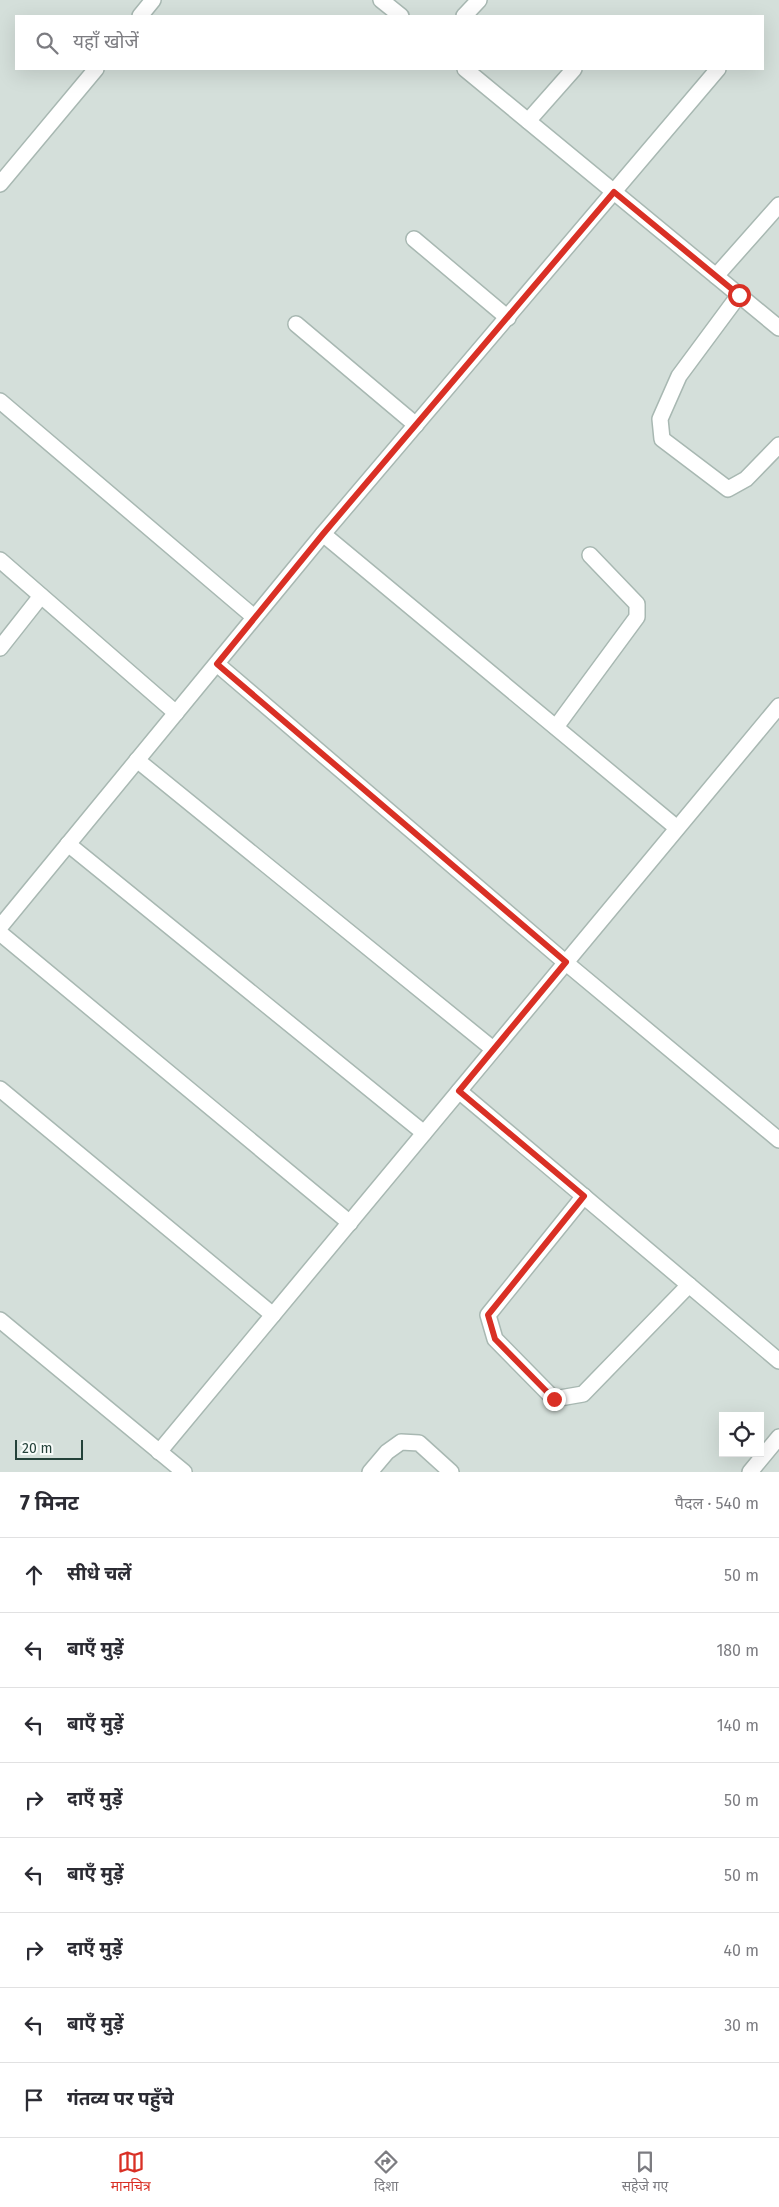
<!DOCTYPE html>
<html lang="hi">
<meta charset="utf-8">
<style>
:root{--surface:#fff;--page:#f7f7f7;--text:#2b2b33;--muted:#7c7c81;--line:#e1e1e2;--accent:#d93025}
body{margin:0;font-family:"Fira Sans","Noto Sans Devanagari",sans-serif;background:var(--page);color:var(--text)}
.controls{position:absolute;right:15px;bottom:15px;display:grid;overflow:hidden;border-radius:0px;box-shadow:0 5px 20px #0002}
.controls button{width:45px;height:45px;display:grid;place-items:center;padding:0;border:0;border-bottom:1px solid var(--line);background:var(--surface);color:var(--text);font:25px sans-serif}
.scale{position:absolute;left:15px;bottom:12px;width:68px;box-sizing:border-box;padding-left:5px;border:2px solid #24423a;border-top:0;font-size:14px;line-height:18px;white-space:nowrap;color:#24423a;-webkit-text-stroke:4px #f7fbf9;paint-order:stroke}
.stop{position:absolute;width:15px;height:15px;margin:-11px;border:4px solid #d93025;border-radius:50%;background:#fff}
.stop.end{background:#d93025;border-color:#fff;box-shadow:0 1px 5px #0008}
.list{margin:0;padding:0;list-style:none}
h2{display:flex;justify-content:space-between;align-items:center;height:65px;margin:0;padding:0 20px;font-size:21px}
h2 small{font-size:16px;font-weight:400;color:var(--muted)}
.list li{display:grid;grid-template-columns:32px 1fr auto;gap:15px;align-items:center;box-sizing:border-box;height:75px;padding:0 20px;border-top:1px solid var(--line)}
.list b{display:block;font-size:19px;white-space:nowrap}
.list em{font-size:16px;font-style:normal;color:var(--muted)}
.icon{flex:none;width:28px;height:28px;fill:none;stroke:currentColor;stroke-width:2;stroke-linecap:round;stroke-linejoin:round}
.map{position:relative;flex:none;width:779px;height:1472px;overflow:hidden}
.search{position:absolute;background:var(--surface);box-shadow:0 5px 20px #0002;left:15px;right:15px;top:15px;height:55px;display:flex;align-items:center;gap:12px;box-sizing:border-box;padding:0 18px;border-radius:0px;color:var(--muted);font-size:19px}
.sheet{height:665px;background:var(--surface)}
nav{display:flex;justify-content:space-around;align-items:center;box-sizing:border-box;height:70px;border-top:1px solid var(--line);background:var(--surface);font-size:14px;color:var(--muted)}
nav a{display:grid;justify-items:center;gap:2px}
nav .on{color:var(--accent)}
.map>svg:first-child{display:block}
.built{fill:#d4dfda;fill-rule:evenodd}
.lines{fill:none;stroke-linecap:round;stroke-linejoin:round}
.minor-casing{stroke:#a8b8b2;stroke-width:18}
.minor{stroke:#fff;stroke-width:15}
.route{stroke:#d93025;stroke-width:6}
</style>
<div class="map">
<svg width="779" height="1472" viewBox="0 0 779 1472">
<rect width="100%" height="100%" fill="#e6efeb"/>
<path class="built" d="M0,0H779V1472H0ZM16,16H763V69H16ZM723,1416H760V1453H723Z"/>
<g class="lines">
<defs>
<g id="minor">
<polyline points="381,0 401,16"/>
<polyline points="140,16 153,0"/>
<polyline points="464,16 479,0"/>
<polyline points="465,69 779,328"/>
<polyline points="528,121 574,69"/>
<polyline points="0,184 96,69"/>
<polyline points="414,239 508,318"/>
<polyline points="716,276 779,205"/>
<polyline points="739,295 679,376 660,419 662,439 728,489 746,479 779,445"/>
<polyline points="296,324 416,425"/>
<polyline points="0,401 254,617"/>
<polyline points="323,534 677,828"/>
<polyline points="0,560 176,713"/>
<polyline points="0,648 41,596"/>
<polyline points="217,664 565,962 779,1140"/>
<polyline points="556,727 637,617 637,604 590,555"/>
<polyline points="137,760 493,1049"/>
<polyline points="68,844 424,1133"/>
<polyline points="0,927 323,534 718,69"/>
<polyline points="0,933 350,1223"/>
<polyline points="0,1089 273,1315"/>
<polyline points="459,1091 779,1361"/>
<polyline points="584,1196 488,1315 495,1339 554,1399 583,1394 689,1285"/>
<polyline points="0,1320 184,1472"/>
<polyline points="159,1452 779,706"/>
<polyline points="370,1472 387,1452 401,1442 419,1443 451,1472"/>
<polyline points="750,1472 779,1437"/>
</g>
</defs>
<use href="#minor" class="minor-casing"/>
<use href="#minor" class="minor"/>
</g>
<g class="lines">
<polyline class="route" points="554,1399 495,1339 488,1315 584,1196 459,1091 566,962 217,664 323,534 614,192 739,295"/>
</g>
</svg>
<div class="controls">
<button><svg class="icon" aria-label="locate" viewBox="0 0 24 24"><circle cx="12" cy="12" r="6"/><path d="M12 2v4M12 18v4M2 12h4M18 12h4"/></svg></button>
</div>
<div class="scale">20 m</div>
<div class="stop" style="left:739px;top:295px"></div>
<div class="stop end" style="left:554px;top:1399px"></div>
<div class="search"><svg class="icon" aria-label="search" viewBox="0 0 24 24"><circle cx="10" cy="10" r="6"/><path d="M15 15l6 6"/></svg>यहाँ खोजें</div>
</div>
<section class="sheet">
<h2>7 मिनट<small>पैदल · 540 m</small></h2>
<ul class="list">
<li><svg class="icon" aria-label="ahead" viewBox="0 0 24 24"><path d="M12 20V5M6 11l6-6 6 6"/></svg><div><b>सीधे चलें</b></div><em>50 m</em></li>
<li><svg class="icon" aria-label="left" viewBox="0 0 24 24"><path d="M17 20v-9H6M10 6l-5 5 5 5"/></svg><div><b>बाएँ मुड़ें</b></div><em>180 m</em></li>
<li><svg class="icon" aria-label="left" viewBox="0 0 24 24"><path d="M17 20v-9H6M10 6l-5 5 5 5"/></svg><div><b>बाएँ मुड़ें</b></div><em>140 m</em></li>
<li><svg class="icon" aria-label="right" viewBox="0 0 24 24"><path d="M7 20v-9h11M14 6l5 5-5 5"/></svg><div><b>दाएँ मुड़ें</b></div><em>50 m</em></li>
<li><svg class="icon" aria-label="left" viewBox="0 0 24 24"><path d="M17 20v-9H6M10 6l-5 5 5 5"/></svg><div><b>बाएँ मुड़ें</b></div><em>50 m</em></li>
<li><svg class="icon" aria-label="right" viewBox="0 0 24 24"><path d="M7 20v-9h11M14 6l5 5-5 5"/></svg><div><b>दाएँ मुड़ें</b></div><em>40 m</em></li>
<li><svg class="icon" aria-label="left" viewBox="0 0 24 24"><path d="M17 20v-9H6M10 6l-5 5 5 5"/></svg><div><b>बाएँ मुड़ें</b></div><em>30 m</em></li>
<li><svg class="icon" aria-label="arrive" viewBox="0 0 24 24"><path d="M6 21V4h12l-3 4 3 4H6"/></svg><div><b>गंतव्य पर पहुँचे</b></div></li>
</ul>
</section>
<nav>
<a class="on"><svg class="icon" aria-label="map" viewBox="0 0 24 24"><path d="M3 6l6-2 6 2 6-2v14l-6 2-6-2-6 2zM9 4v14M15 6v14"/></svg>मानचित्र</a>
<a><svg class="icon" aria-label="directions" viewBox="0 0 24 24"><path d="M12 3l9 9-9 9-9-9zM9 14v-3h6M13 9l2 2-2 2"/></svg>दिशा</a>
<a><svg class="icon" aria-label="saved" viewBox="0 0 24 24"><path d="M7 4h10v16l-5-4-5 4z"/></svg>सहेजे गए</a>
</nav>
